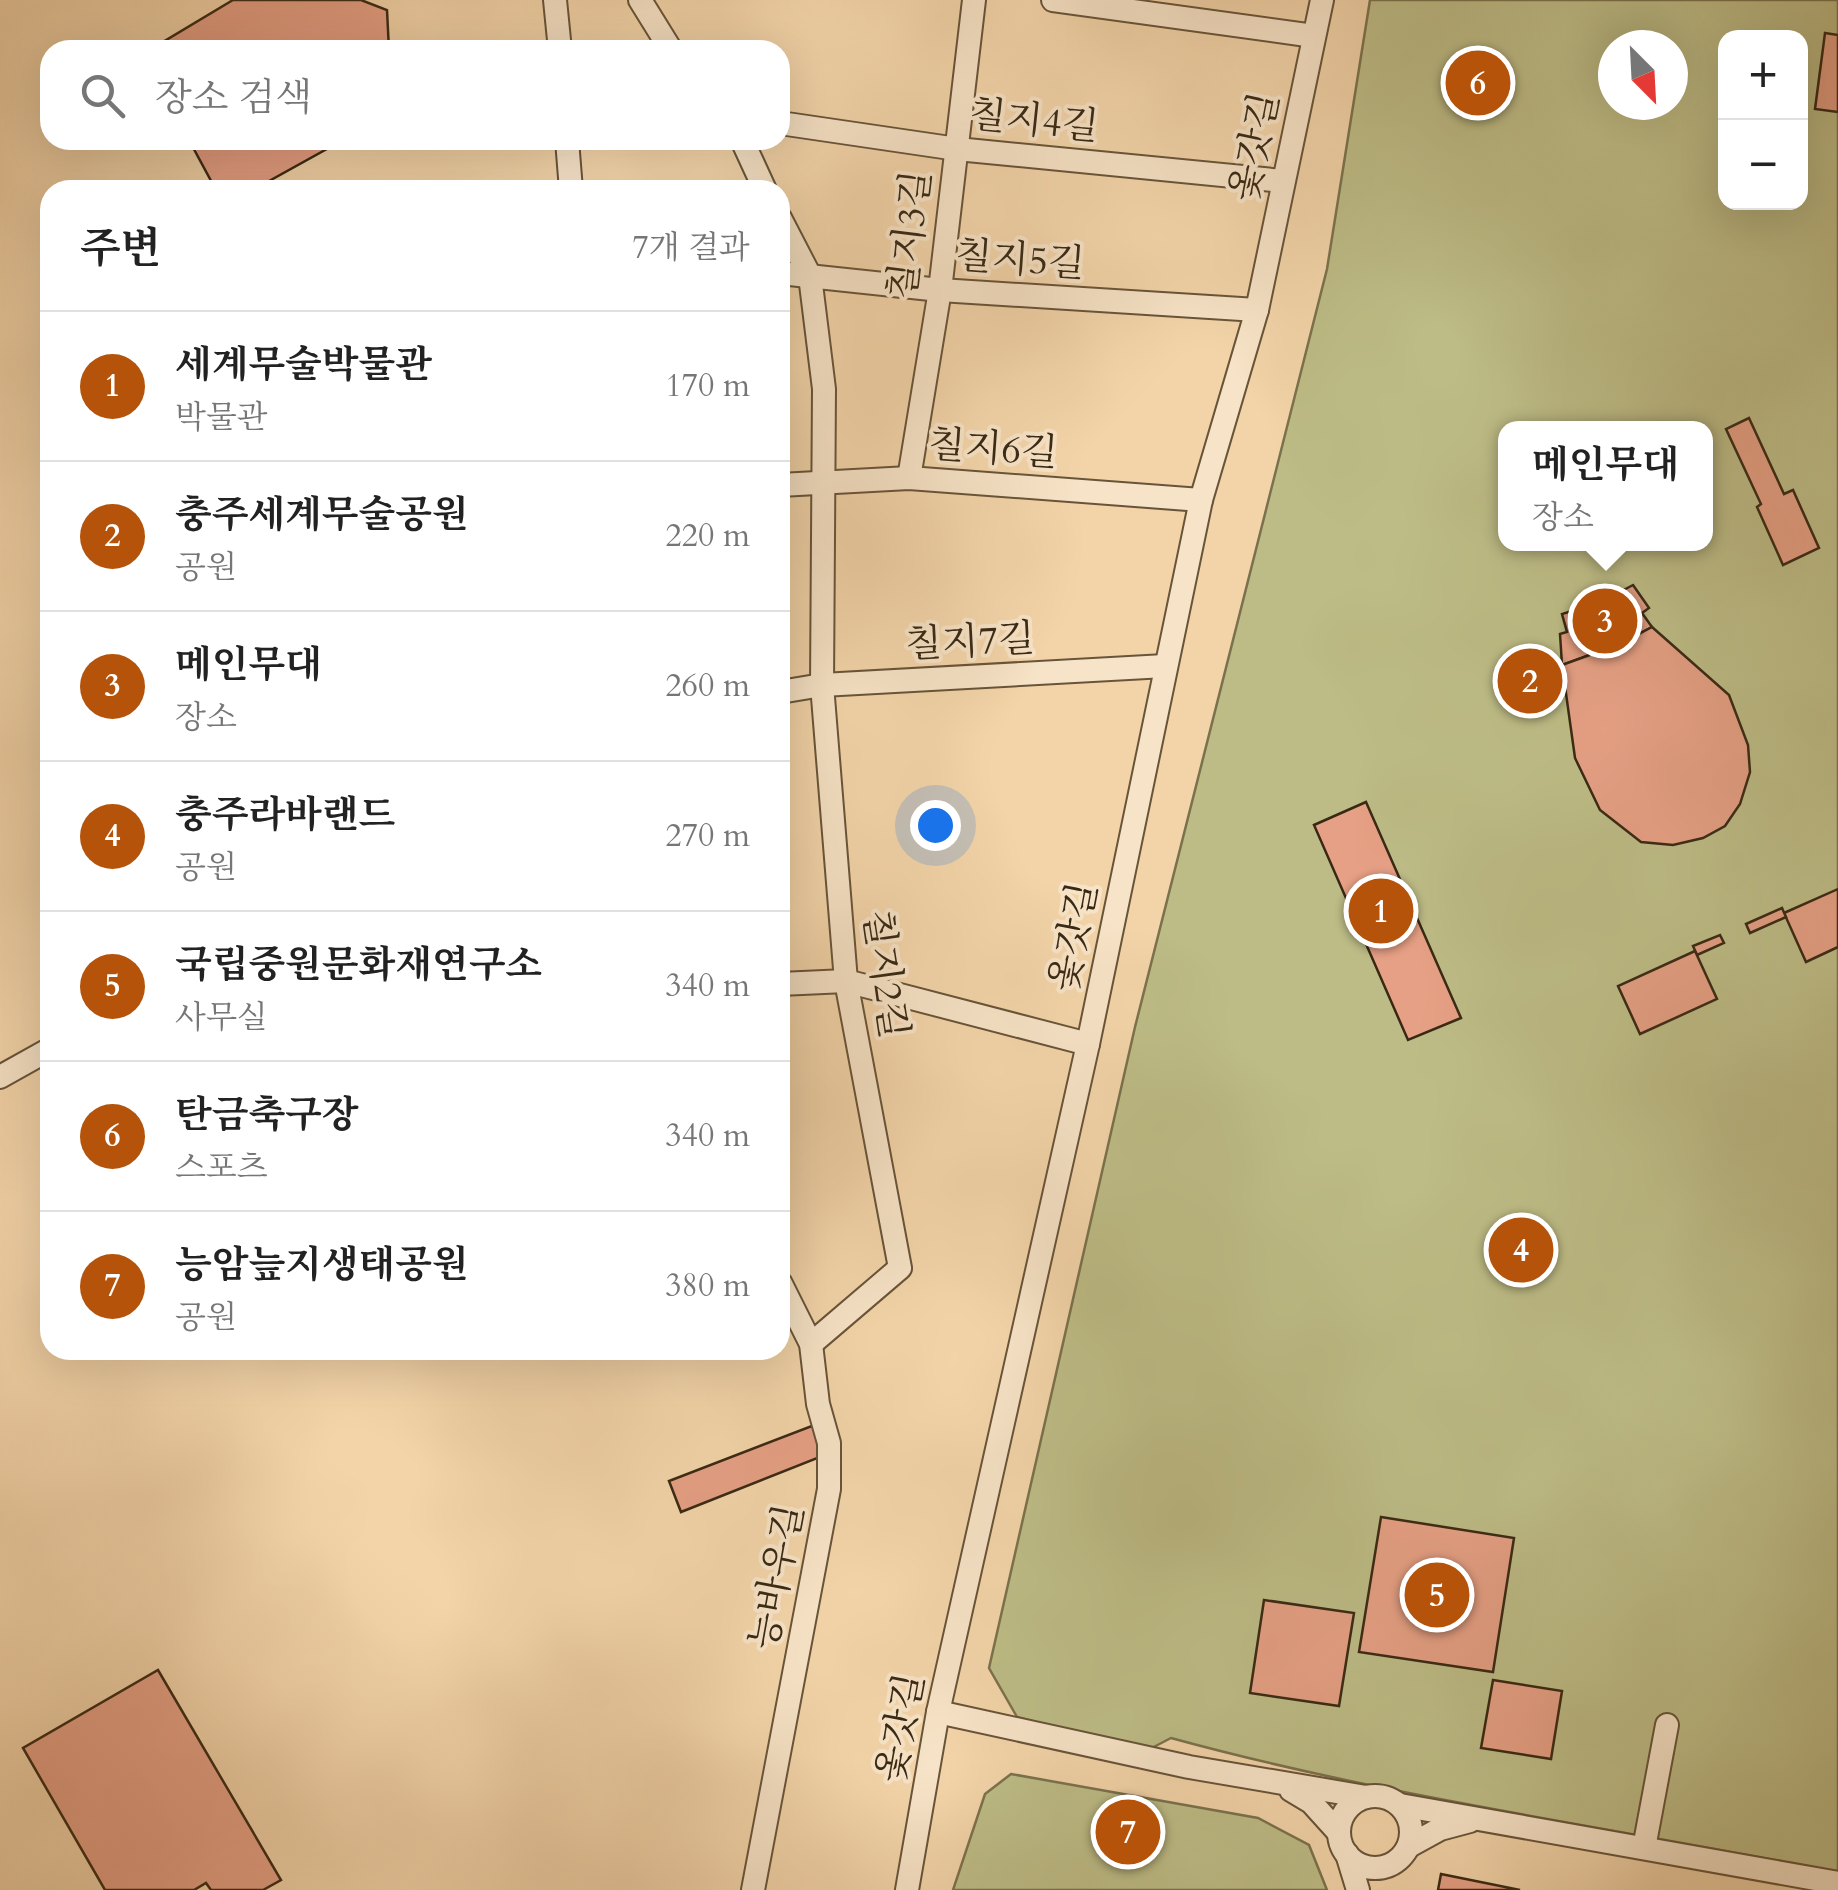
<!DOCTYPE html>
<html lang="ko">
<meta charset="utf-8">
<style>
:root{--surface:#fff;--page:#f2f2f2;--text:#222;--muted:#767676;--line:#e0e0e0;--accent:#b45309}
body{margin:0;font-family:Cardo,"Noto Serif KR",serif;background:var(--page);color:var(--text)}
.controls{position:absolute;right:30px;top:30px;display:grid;overflow:hidden;border-radius:20px;box-shadow:0 10px 40px #0002}
.controls button{width:90px;height:90px;display:grid;place-items:center;padding:0;border:0;border-bottom:2px solid var(--line);background:var(--surface);color:var(--text);font:50px sans-serif}
.compass{position:absolute;left:1598px;top:30px;width:90px;height:90px;border-radius:50%;background:var(--surface);box-shadow:0 10px 40px #0002;rotate:156deg}
.you{position:absolute;left:935px;top:825px;width:35px;height:35px;margin:-25px;border:8px solid #fff;border-radius:50%;background:#1a73e8;box-shadow:0 0 0 15px #1a73e833}
.badge{display:grid;place-items:center;width:65px;height:65px;border-radius:50%;background:var(--accent);color:#fff;font-size:32px;font-weight:700}
.pin{position:absolute;translate:-50% -50%;border:5px solid #fff;box-shadow:0 2px 10px #0006}
.popup{position:absolute;left:1498px;top:421px;width:215px;height:130px;box-sizing:border-box;display:grid;place-content:center;border-radius:20px;background:var(--surface);filter:drop-shadow(0 2px 8px #0005);font-size:32px;white-space:nowrap;color:var(--muted)}
.popup b{font-size:38px;color:var(--text)}
.popup::after{content:'';position:absolute;left:50%;top:100%;margin-left:-20px;border:20px solid transparent;border-top-color:var(--surface)}
.list{margin:0;padding:0;list-style:none}
h2{display:flex;justify-content:space-between;align-items:center;height:130px;margin:0;padding:0 40px;font-size:42px}
h2 small{font-size:32px;font-weight:400;color:var(--muted)}
.list li{display:grid;grid-template-columns:65px 1fr auto;gap:30px;align-items:center;box-sizing:border-box;height:150px;padding:0 40px;border-top:2px solid var(--line)}
.list b{display:block;font-size:38px;white-space:nowrap}
.list p{margin:0;font-size:32px;white-space:nowrap;color:var(--muted)}
.list em{font-size:32px;font-style:normal;color:var(--muted)}
.icon{flex:none;width:55px;height:55px;fill:none;stroke:currentColor;stroke-width:2;stroke-linecap:round;stroke-linejoin:round}
.map{position:relative;flex:none;width:1838px;height:1890px;overflow:hidden}
.search{position:absolute;background:var(--surface);box-shadow:0 10px 40px #0002;left:40px;top:40px;width:750px;height:110px;display:flex;align-items:center;gap:25px;box-sizing:border-box;padding:0 35px;border-radius:30px;color:var(--muted);font-size:38px}
.panel{position:absolute;background:var(--surface);box-shadow:0 10px 40px #0002;left:40px;top:180px;width:750px;height:1180px;border-radius:30px}
.map>svg:first-child{display:block}
.green{fill:#bdbc86;stroke:#7b724d;stroke-width:2.5;fill-rule:evenodd}
.building{fill:#e6a085;stroke:#392914;stroke-width:2.5}
.lines{fill:none;stroke-linecap:round;stroke-linejoin:round}
.minor-casing{stroke:#685439;stroke-width:26}
.minor{stroke:#f7e3c7;stroke-width:22}
.labels{text-anchor:middle;dominant-baseline:central;stroke-width:8;stroke-linejoin:round;paint-order:stroke}
.street-label{font-size:38px;fill:#392914;stroke:#f7e3c7}
</style>
<div class="map">
<svg width="1838" height="1890" viewBox="0 0 1838 1890">
<rect width="100%" height="100%" fill="#f3d4a9"/>
<filter id="stains"><feTurbulence type="fractalNoise" baseFrequency=".002" numOctaves="4"/><feColorMatrix values="0 0 0 0 .2 0 0 0 0 .09 0 0 0 0 .02 0 0 0 .5 -.17"/></filter>
<radialGradient id="worn" r=".72"><stop offset=".6" stop-color="#630" stop-opacity="0"/><stop offset="1" stop-color="#630" stop-opacity=".3"/></radialGradient>
<g class="green">
<path d="M1370,0H1838V1872C1616,1828 1390,1798 1171,1738L1146,1751L1017,1717L989,1668L1135,1027L1327,269ZM1726,38H1800V202H1726ZM1613,45H1673V105H1613ZM1505,428H1705V544H1505Z"/>
<polygon points="1011,1774 1258,1818 1309,1845 1327,1890 953,1890 985,1794"/>
</g>
<g class="building">
<polygon points="233,0 361,0 387,10 389,50 168,50 163,42"/>
<polygon points="1825,33 1838,35 1838,112 1815,109"/>
<polygon points="189,140 343,140 253,190 216,190"/>
<polygon points="1749,418 1784,494 1793,490 1819,548 1783,565 1757,507 1761,504 1726,429"/>
<polygon points="1633,585 1649,608 1642,613 1652,627 1620,644 1562,665 1560,634 1567,632 1562,614 1601,602"/>
<polygon points="1652,627 1729,695 1748,745 1750,772 1740,804 1725,826 1703,838 1673,845 1641,842 1600,810 1575,758 1562,665 1620,644"/>
<polygon points="1366,802 1461,1018 1408,1040 1314,825"/>
<polygon points="1838,889 1838,947 1806,962 1784,913"/>
<polygon points="1782,908 1786,917 1750,933 1746,924"/>
<polygon points="1720,935 1724,943 1697,955 1693,946"/>
<polygon points="1695,951 1717,999 1640,1034 1618,986"/>
<polygon points="817,1424 820,1457 681,1512 669,1481"/>
<polygon points="1381,1517 1514,1538 1493,1672 1359,1652"/>
<polygon points="1264,1600 1354,1613 1339,1706 1250,1693"/>
<polygon points="158,1670 281,1880 263,1890 211,1890 206,1883 194,1890 105,1890 23,1748"/>
<polygon points="1493,1680 1562,1691 1551,1759 1481,1748"/>
<polygon points="1441,1874 1520,1890 1438,1890"/>
</g>
<g class="lines">
<defs>
<g id="minor">
<polyline points="555,0 560,50"/>
<polyline points="640,0 671,50"/>
<polyline points="1053,0 1314,36"/>
<polyline points="780,123 957,149 1283,181"/>
<polyline points="567,140 571,190"/>
<polyline points="742,140 765,190"/>
<polyline points="780,218 810,276 824,389 822,685 846,981 900,1268 811,1344"/>
<polyline points="780,273 940,290 1257,310"/>
<polyline points="909,478 940,290 974,0"/>
<polyline points="780,485 909,478 1201,500"/>
<polyline points="780,692 822,685 1165,666"/>
<polyline points="780,984 846,981 1088,1044"/>
<polyline points="0,1077 50,1049"/>
<polyline points="938,1712 1189,1767 1366,1797"/>
<polyline points="1291,1790 1311,1802 1339,1833"/>
<circle cx="1375" cy="1832" r="36"/>
<polyline points="1400,1805 1838,1883"/>
<polyline points="1409,1846 1440,1829 1470,1821"/>
<polyline points="1644,1848 1667,1725"/>
<polyline points="1347,1854 1358,1890"/>
<polyline points="753,1890 829,1489 829,1443 818,1404 811,1344 780,1282"/>
<polyline points="907,1890 938,1712 1088,1044 1201,500 1257,310 1322,0"/>
</g>
</defs>
<use href="#minor" class="minor-casing"/>
<use href="#minor" class="minor"/>
</g>
<g class="labels">
<g class="street-label">
<text transform="translate(1034 121) rotate(6)">칠지4길</text>
<text transform="translate(1255 147) rotate(-78)">옻갓길</text>
<text transform="translate(910 235) rotate(-83)">칠지3길</text>
<text transform="translate(1020 260) rotate(4)">칠지5길</text>
<text transform="translate(993 449) rotate(4)">칠지6길</text>
<text transform="translate(970 642) rotate(-3)">칠지7길</text>
<text transform="translate(1074 937) rotate(-79)">옻갓길</text>
<text transform="translate(885 974) rotate(82)">칠지2길</text>
<text transform="translate(777 1577) rotate(-79)">능바우길</text>
<text transform="translate(901 1728) rotate(-79)">옻갓길</text>
</g>
</g>
<rect width="100%" height="100%" filter="url(#stains)"/>
<rect width="100%" height="100%" fill="url(#worn)"/>
</svg>
<div class="controls">
<button>+</button>
<button>−</button>
</div>
<svg class="compass" viewBox="-18 -18 36 36"><path d="M0-13l5 13h-10z" fill="#e53935"/><path d="M0 13l5-13h-10z" fill="#767676"/></svg>
<div class="you"></div>
<div class="pin badge" style="left:1381px;top:911px">1</div>
<div class="pin badge" style="left:1530px;top:681px">2</div>
<div class="pin badge" style="left:1605px;top:621px">3</div>
<div class="popup"><b>메인무대</b>장소</div>
<div class="pin badge" style="left:1521px;top:1250px">4</div>
<div class="pin badge" style="left:1437px;top:1595px">5</div>
<div class="pin badge" style="left:1478px;top:83px">6</div>
<div class="pin badge" style="left:1128px;top:1832px">7</div>
<div class="search"><svg class="icon" aria-label="search" viewBox="0 0 24 24"><circle cx="10" cy="10" r="6"/><path d="M15 15l6 6"/></svg>장소 검색</div>
<section class="panel">
<h2>주변<small>7개 결과</small></h2>
<ul class="list">
<li><span class="badge">1</span><div><b>세계무술박물관</b><p>박물관</p></div><em>170 m</em></li>
<li><span class="badge">2</span><div><b>충주세계무술공원</b><p>공원</p></div><em>220 m</em></li>
<li><span class="badge">3</span><div><b>메인무대</b><p>장소</p></div><em>260 m</em></li>
<li><span class="badge">4</span><div><b>충주라바랜드</b><p>공원</p></div><em>270 m</em></li>
<li><span class="badge">5</span><div><b>국립중원문화재연구소</b><p>사무실</p></div><em>340 m</em></li>
<li><span class="badge">6</span><div><b>탄금축구장</b><p>스포츠</p></div><em>340 m</em></li>
<li><span class="badge">7</span><div><b>능암늪지생태공원</b><p>공원</p></div><em>380 m</em></li>
</ul>
</section>
</div>
